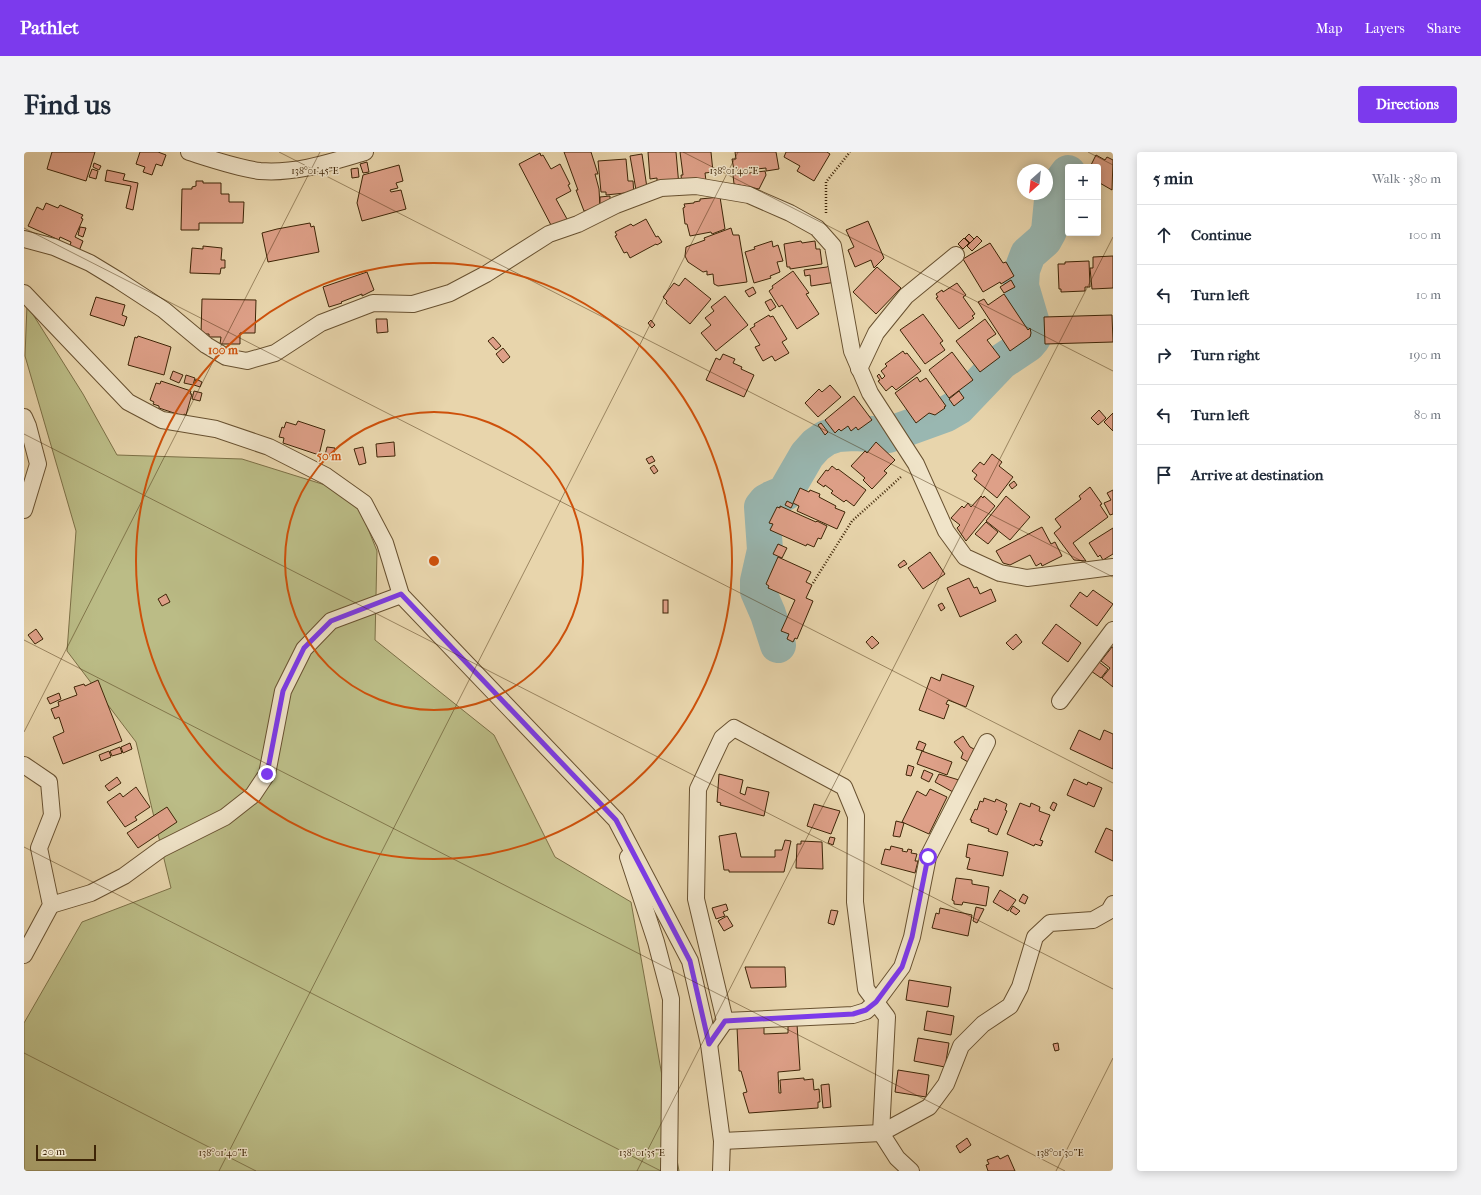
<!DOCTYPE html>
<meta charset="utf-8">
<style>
:root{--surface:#fff;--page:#f2f2f3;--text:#1f2937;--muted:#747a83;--line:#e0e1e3;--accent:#7c3aed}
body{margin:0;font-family:"IM FELL French Canon",serif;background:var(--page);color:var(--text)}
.controls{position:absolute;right:12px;top:12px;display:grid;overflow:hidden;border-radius:4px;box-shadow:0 2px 10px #0003}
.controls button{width:36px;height:36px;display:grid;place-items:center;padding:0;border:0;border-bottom:1px solid var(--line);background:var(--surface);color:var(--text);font:20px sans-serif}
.compass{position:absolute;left:993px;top:12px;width:36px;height:36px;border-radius:50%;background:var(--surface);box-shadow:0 2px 10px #0003;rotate:207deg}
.scale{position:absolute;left:12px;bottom:10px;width:60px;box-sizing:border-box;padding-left:4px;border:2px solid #3e2507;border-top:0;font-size:11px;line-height:14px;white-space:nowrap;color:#3e2507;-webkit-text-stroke:3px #f0e4c9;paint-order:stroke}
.stop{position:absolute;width:12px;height:12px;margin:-9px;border:3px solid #7c3aed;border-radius:50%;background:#fff}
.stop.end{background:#7c3aed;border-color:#fff;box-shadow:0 1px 4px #0008}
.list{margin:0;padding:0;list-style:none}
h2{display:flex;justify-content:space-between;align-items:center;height:52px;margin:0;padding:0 16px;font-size:17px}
h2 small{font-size:13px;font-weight:400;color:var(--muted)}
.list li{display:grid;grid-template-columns:26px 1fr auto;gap:12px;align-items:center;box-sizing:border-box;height:60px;padding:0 16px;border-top:1px solid var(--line)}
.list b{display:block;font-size:15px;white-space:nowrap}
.list em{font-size:13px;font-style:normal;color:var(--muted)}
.icon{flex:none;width:22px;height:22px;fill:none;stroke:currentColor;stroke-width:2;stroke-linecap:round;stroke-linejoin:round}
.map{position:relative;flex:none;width:1089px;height:1019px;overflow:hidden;border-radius:4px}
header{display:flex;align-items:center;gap:24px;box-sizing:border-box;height:56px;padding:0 20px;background:var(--accent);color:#fff}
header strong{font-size:19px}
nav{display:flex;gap:22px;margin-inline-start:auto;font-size:14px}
.intro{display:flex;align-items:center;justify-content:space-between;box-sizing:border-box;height:96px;padding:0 24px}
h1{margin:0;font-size:28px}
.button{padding:10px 18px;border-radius:4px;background:var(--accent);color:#fff;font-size:14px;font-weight:700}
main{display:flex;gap:24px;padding:0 24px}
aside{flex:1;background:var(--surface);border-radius:4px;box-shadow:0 2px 10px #0003}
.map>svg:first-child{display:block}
.green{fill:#bbbc86;stroke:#7c7046}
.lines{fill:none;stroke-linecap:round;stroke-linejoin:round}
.river{stroke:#99b7b1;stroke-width:36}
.building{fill:#dea088;stroke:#3e2507}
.minor-casing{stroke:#685130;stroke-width:18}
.path{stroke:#3e2507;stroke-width:2.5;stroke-dasharray:1 2;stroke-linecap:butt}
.minor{stroke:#f0e4c9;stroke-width:16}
.route{stroke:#7c3aed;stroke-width:5}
.ticks{fill:none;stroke:#3e2507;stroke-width:1;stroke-opacity:0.45}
.ring{fill:none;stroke:#ce510b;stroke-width:2}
.ticks-label{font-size:10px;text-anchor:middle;fill:#3e2507;stroke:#f0e4c9;stroke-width:3;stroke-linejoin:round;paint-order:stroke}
.centre{fill:#ce510b;stroke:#f0e4c9;stroke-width:2}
.ring-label{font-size:12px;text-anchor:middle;font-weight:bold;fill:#ce510b;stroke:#f0e4c9;stroke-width:3;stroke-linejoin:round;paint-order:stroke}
</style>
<header>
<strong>Pathlet</strong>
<nav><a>Map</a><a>Layers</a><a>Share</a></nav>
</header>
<div class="intro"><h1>Find us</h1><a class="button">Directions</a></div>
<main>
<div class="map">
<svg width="1089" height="1019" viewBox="0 0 1089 1019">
<rect width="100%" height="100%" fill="#e8d5ac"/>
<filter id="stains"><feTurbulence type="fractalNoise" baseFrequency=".005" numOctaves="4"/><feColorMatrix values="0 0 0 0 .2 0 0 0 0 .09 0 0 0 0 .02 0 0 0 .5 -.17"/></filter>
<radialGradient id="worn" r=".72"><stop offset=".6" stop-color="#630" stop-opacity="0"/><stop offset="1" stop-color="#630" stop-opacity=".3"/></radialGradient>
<polygon class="green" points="3,153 59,242 93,303 218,307 330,342 353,399 351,488 470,583 531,705 607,750 655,1019 0,1019 0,871 58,770 147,736 112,590 43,499 52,379 1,204"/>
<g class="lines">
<polyline class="river" points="754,493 744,462 734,439 734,429 741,398 738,355 742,350 749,346 761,341 783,303 792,293 802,286 814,282 830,281 864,283 922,262 934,255 977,210 1004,192 1009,186 1010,178 997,134 998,118 1004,102 1020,88 1025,79 1028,48 1036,32 1044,21"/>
</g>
<g class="building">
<polygon points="28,0 71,0 62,29 23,17"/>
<polygon points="116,0 134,0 142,3 138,14 132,12 128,23 119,20 121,15 112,12"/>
<polygon points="540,0 567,0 574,22 571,22 575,37 576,55 560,59 552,38 554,38"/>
<polygon points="624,0 652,0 655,34 633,29 633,26 626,27"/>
<polygon points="656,0 687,0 689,20 681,21 682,29 658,32 657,23 659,23"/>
<polygon points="711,0 752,0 755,17 742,19 742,16 714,19 714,17 710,18 708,7 712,7"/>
<polygon points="762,0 803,0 806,2 790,29 773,19 776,14 760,5"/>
<polygon points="516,1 517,4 519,3 527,17 536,12 546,32 544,33 547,39 532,47 543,67 528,75 495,12"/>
<polygon points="618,2 623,36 612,38 606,4"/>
<polygon points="1072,3 1081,8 1083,5 1089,8 1088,38 1074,30 1074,15 1066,15"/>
<polygon points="602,7 604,29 609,29 610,43 601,44 601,41 582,43 582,40 577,40 574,9"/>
<polygon points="343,10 345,20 339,21 336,12"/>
<polygon points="70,11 77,14 75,18 69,15"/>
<polygon points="375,13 379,29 372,31 374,36 366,38 367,40 377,38 382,57 338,69 333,51 339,23"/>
<polygon points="334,16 335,25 328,26 327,17"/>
<polygon points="68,17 74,19 72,27 65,25"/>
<polygon points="83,18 101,22 99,28 114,31 109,58 102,56 107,34 81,29"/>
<polygon points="741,19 742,23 735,37 710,32 709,23"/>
<polygon points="172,29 179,29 179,31 197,31 197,42 205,42 205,50 220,50 219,71 175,71 175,78 157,78 158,37 168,37 168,35 172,34"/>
<polygon points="586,44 586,51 576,52 576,45"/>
<polygon points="696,45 701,77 688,82 687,80 666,84 663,72 661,72 659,56 661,55 660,52 670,51 670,50 676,49 676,47"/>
<polygon points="22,51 34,56 36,53 59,63 57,66 59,67 51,85 59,89 55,99 46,94 47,90 36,85 35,88 4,74 13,55 19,58"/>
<polygon points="622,67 632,85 634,84 638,90 633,93 632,92 606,106 603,100 600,101 591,84 593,83 591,80 607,72 609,74"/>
<polygon points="844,69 860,106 850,116 847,108 831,115 824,98 830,95 822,78"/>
<polygon points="286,71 287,75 290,74 295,100 244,110 238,81 253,77"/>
<polygon points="56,75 62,76 59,85 54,83"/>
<polygon points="707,76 709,83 715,83 723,130 694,134 690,132 689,122 683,123 683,119 679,120 664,110 661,104 662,95 681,88 680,86"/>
<polygon points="945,82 950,87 946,91 941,86"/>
<polygon points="953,84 958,89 948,99 943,94"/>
<polygon points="940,86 945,91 939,97 934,92"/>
<polygon points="748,89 749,95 754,93 759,109 753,110 756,120 746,124 747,126 730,131 721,100 731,97 730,95"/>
<polygon points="777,89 778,91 791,89 792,97 796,97 798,112 766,117 766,115 763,115 760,92"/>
<polygon points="966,91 979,111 982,110 990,124 977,132 976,130 959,140 939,107"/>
<polygon points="179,94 198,96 197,108 201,108 201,116 197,116 196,122 166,121 168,96 179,97"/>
<polygon points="1089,104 1089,136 1068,137 1066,116 1069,116 1069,105"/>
<polygon points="1065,109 1066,135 1061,135 1061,139 1037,140 1037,137 1035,137 1034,112 1041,112 1041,110"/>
<polygon points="809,110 812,130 787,134 786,123 781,124 780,118 803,115"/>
<polygon points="853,115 877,136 852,162 829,140"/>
<polygon points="769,119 785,141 782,142 795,162 773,177 758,153 755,155 745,139 749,136 748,134"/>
<polygon points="343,120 350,138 338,144 338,142 317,150 318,151 305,155 299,135"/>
<polygon points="661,126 687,147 666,172 642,151 643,149 639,145 650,131 655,134"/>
<polygon points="987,128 991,135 980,141 976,135"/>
<polygon points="933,131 942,143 939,145 951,162 948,164 950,166 935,177 912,146 914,145 912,142 918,138 919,140"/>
<polygon points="729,135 732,141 725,145 721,139"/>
<polygon points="980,142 1004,178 1006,176 1007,181 1006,185 986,199 954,150 960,147 964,153"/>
<polygon points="701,144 724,173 692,199 677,181 687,173 681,166 690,159 687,155"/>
<polygon points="72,145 101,153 98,163 103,165 100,174 66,163"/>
<polygon points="178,147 232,148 231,181 216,181 216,192 196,192 197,185 185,185 185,182 177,182"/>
<polygon points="747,147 752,155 746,159 741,150"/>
<polygon points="899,162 919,189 916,191 921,198 901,212 876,178"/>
<polygon points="745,163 746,165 749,164 763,187 758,190 765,201 751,209 748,204 739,209 731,195 736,193 726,177 731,174 730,172"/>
<polygon points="1088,163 1089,190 1021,192 1020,165"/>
<polygon points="352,167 363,167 364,180 353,181"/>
<polygon points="961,167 972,182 963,188 976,205 956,220 932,189"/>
<polygon points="627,168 631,173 628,176 624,171"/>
<polygon points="114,184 147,195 140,223 104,213 111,185 113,186"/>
<polygon points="469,185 477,194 472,198 464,189"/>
<polygon points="479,196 486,205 479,211 472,202"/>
<polygon points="879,199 881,202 883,201 897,219 872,238 868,234 862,239 854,229 856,228 853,224 855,222 858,227 861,224 857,219 863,214 861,212"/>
<polygon points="928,200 949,228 925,246 905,218"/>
<polygon points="699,202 711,207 709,211 718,215 717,217 730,223 720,245 682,228 692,206 696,208"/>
<polygon points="149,219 159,223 155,231 146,227"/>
<polygon points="162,223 171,226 169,233 160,231"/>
<polygon points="893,225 896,230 902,226 922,254 920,255 921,256 911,263 905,261 892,271 871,241"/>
<polygon points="172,227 178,230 176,235 170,233"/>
<polygon points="137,229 167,239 166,242 168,242 162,263 160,262 159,264 135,256 135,254 129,252 130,250 126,248 132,231 136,232"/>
<polygon points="806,233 817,245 794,265 781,251 795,237 798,240"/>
<polygon points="170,239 178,241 176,249 168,247"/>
<polygon points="935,239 940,246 930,254 925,247"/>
<polygon points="830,244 848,268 834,278 832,275 827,279 824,274 817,279 815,277 811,281 801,268"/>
<polygon points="1075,258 1082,266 1074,273 1067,266"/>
<polygon points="1089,261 1089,279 1080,270"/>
<polygon points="274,269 301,278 295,303 259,291 260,286 255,285 258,275 260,276 262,270 272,273"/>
<polygon points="797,271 804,280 801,283 794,273"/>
<polygon points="370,290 371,304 353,305 352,292"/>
<polygon points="852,290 871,308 860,319 863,321 848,337 839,328 841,326 827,314 841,299 843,301"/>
<polygon points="303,295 311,296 309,305 301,303"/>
<polygon points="339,295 342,311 335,313 330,297"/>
<polygon points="968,302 978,310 975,314 989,325 973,346 950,327 953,323 948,319 956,310 960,313"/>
<polygon points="628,304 631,309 625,312 622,307"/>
<polygon points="630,313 634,319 630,322 626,316"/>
<polygon points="808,314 813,318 814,317 842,338 830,354 822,348 820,350 807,341 809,339 801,333 800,335 793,330 802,318 804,319"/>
<polygon points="990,329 993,333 988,337 985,333"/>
<polygon points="1066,335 1078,352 1076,353 1084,365 1049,391 1062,409 1050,408 1030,381 1037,375 1031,367 1057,347 1055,344"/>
<polygon points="776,336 785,340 786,338 796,342 795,345 812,354 811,356 821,360 813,377 773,359 775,354 769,351"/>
<polygon points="1089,338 1089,362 1086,363 1080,351 1087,348 1083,341"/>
<polygon points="957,344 959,346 960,344 971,354 942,389 933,376 936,373 927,366 938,354 940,356 944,351 947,355"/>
<polygon points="982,344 1006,365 986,388 962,369"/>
<polygon points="763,349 769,352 767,356 761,353"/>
<polygon points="756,354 792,370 793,369 803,374 797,387 794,386 790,395 783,392 782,394 746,378 749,372 745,371 753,355 756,356"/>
<polygon points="962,370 974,380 964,392 951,382"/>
<polygon points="1018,375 1027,392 1031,390 1038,404 1018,414 1017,411 1012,414 1006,403 986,413 979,411 972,399"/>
<polygon points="1089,376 1089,402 1079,408 1076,403 1074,405 1065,391"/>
<polygon points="754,392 763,396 758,406 749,402"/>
<polygon points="906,400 921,422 899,437 884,416"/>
<polygon points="754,405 787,420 782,430 788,433 782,446 789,449 773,487 771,486 769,490 763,487 765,482 757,479 771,448 744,436 745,434 742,432"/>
<polygon points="880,408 883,412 876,416 874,413"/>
<polygon points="945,426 950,436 953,435 956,442 967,437 972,449 936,465 923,436"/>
<polygon points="1069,438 1089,452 1073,474 1046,454 1056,440 1063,445"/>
<polygon points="142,442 146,450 138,454 134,447"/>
<rect x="639" y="448" width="5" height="13"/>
<polygon points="918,451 921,456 917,459 914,453"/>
<polygon points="1032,472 1057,491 1044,510 1018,491"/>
<polygon points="12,477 19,487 11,492 4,483"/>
<polygon points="992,482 998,490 989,498 982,491"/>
<polygon points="848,484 855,491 848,497 842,490"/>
<polygon points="1088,495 1089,495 1089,535 1078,526 1086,516 1077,509"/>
<polygon points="1075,510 1084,517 1077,526 1067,519"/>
<polygon points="918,522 950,534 942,555 924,548 922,552 925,553 920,567 895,558 907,525 916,529"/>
<polygon points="74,528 98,589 39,612 29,585 40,580 35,565 31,567 27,557 35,554 34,550 53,543 50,535 60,532 61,534"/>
<polygon points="35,541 37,547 26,552 23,546"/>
<polygon points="1055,578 1076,588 1080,578 1089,582 1089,617 1046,597"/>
<polygon points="939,584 946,595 950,597 944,610 937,606 939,601 930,590"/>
<polygon points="895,589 902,592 899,599 892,597"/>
<polygon points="106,591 108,597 99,601 97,595"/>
<polygon points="96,595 98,601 88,604 86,599"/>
<polygon points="85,599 87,605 77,609 75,603"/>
<polygon points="898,599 928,610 923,623 893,612"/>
<polygon points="884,613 890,615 887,624 882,623"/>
<polygon points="900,618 909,622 905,630 897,626"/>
<polygon points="695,622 719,628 716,641 721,643 723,635 745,640 740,664 696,653 697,651 693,650"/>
<polygon points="915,622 935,628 929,640 911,630"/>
<polygon points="93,625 97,631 85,639 81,634"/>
<polygon points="1050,627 1063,633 1064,630 1078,636 1070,655 1043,643"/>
<polygon points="112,635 126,655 111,665 113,668 101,675 83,650 96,641 99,645"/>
<polygon points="906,637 923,645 905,682 878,670 893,639 902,644"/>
<polygon points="960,646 971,650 972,647 983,652 981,658 983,659 973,683 964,679 965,677 947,670 948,668 946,668 951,657 953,658 956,649 959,650"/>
<polygon points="1029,650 1033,652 1030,659 1026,656"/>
<polygon points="996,651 1006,655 1007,651 1016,655 1015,659 1026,663 1016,688 1019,689 1017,694 1011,692 1010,694 983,682"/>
<polygon points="790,652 816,659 807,682 783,674"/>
<polygon points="143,655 153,670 114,696 103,681"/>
<polygon points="872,669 880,671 876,685 869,684"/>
<polygon points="1082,676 1089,679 1089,709 1071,700"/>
<polygon points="712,681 717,705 751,705 751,698 758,698 761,688 767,689 760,720 705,720 705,718 700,718 695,684"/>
<polygon points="806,685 811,686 809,693 804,691"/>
<polygon points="777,689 798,690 799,717 772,716 773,692 777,692"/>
<polygon points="944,692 984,700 979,724 943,717 946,706 942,705"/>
<polygon points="867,694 879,697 878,699 883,700 884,697 888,698 887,701 893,702 891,709 894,709 891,721 857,712 861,697 866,698"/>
<polygon points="932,726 948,728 948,732 965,735 962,754 939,750 938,753 930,752 930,749 928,748"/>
<polygon points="976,738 992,748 984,759 969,750"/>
<polygon points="999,742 1004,745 1001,752 995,749"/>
<polygon points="702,752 704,758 699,760 701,764 692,767 688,756"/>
<polygon points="989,754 996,759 992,763 986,759"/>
<polygon points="952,755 960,757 953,771 949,769"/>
<polygon points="916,756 948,763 944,784 908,776 912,761 915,762"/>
<polygon points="807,758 814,759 810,773 804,771"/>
<polygon points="703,764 709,774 700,779 694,769"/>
<polygon points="721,815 761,815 762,835 727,836"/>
<polygon points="885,828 927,835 924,855 882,848"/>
<polygon points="903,859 930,864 927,883 900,878"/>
<polygon points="764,872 773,872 776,918 754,920 755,941 757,941 756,928 780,926 780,928 789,927 790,938 795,937 796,950 794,950 794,956 725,961 719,941 723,940 717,919 715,919 713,875 740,873 740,882 764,881"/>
<polygon points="894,886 925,891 921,915 890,909"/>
<polygon points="1034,891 1035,898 1031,899 1029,892"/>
<polygon points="874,918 905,923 902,945 871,940"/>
<polygon points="805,932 807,955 799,956 797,933"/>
<polygon points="943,986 947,993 936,1001 932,994"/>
<polygon points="984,1003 991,1019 964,1019 962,1013 965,1012 963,1008 974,1004 976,1007"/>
</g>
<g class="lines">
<defs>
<g id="minor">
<path d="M165,0C187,7 213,16 236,19C272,22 307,10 341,0"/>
<polyline points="0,87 30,95 66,111 94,128 140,158 182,193 202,205 223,209 251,201 297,171 349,151 389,152 426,141 462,122 525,82 554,72 592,53 637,36 672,34 725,43 766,61 793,76 809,94 828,199 846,241 892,312 922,379 941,405 976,421 1003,426 1089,415"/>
<polyline points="0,141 104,250 138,268 192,277 245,295 302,324 340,351 361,391 377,443 592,668 666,809 685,892 698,989 697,1019"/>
<polyline points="835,217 852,181 882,144 932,103"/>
<polyline points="0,265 4,274 14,312 0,358"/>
<polyline points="1036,549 1089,478"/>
<polyline points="0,613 25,630 28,663 15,696 27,753 0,803"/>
<polyline points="604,705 632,790 647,847 645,1019"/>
<polyline points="27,753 67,741 100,724 137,697 201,665 229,643 243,622 259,539 280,497 307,469 377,443"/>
<polyline points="701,869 829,863 842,859 852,850 878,815 888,785 904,705 963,590"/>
<polyline points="685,892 701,869 672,747 674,637 698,586 710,576 820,635 832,664 831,750 842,837 863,865 857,981 873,1006 887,1019"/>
<polyline points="698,989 857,981 905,955 922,932 937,894 959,872 986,854 996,835 1011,785 1026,771 1069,768 1085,759 1089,752"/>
</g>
</defs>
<use href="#minor" class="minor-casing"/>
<g class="path">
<polyline points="802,61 802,30 826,0"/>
<polyline points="789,431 828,369 878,324"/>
</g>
<use href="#minor" class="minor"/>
</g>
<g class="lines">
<polyline class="route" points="243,622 259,539 280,496 307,469 377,442 592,668 666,809 685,892 701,869 829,862 842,858 852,850 878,815 888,785 904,705"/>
</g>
<path class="ticks" d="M255,0L1089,425M659,0L1089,219M1064,0L1089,13M0,76L1089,631M0,282L1089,837M0,488L1041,1019M0,580L296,0M0,695L637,1019M0,901L232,1019M195,1019L714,0M613,1019L1089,85M1032,1019L1089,906"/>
<g class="ring">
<circle cx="410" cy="409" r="149"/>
<circle cx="410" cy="409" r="298"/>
</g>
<g class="ticks-label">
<text x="291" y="22">138°01'45"E</text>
<text x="710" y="22">138°01'40"E</text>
<text x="199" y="1004">138°01'40"E</text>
<text x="618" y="1004">138°01'35"E</text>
<text x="1036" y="1004">138°01'30"E</text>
</g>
<circle cx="410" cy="409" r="6" class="centre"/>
<g class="ring-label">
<text x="199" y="202">100 m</text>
<text x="305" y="308">50 m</text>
</g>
<rect width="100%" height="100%" filter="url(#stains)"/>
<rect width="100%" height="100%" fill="url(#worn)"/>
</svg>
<div class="controls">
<button>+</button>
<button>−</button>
</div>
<svg class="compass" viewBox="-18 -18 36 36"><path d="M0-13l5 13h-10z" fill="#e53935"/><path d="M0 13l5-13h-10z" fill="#747a83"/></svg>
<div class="scale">20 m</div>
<div class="stop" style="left:904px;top:705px"></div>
<div class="stop end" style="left:243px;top:622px"></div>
</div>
<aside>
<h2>5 min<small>Walk · 380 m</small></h2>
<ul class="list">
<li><svg class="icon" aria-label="ahead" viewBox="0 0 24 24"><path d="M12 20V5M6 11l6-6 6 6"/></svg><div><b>Continue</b></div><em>100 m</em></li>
<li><svg class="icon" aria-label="left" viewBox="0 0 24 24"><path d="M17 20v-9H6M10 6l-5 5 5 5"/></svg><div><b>Turn left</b></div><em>10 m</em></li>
<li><svg class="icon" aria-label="right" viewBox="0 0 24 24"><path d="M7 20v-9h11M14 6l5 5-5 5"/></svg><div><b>Turn right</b></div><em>190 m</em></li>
<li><svg class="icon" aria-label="left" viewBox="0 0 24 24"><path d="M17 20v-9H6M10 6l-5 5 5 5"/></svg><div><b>Turn left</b></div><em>80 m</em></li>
<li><svg class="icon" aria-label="arrive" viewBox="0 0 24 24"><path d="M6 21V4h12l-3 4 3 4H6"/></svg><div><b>Arrive at destination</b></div></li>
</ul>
</aside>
</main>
